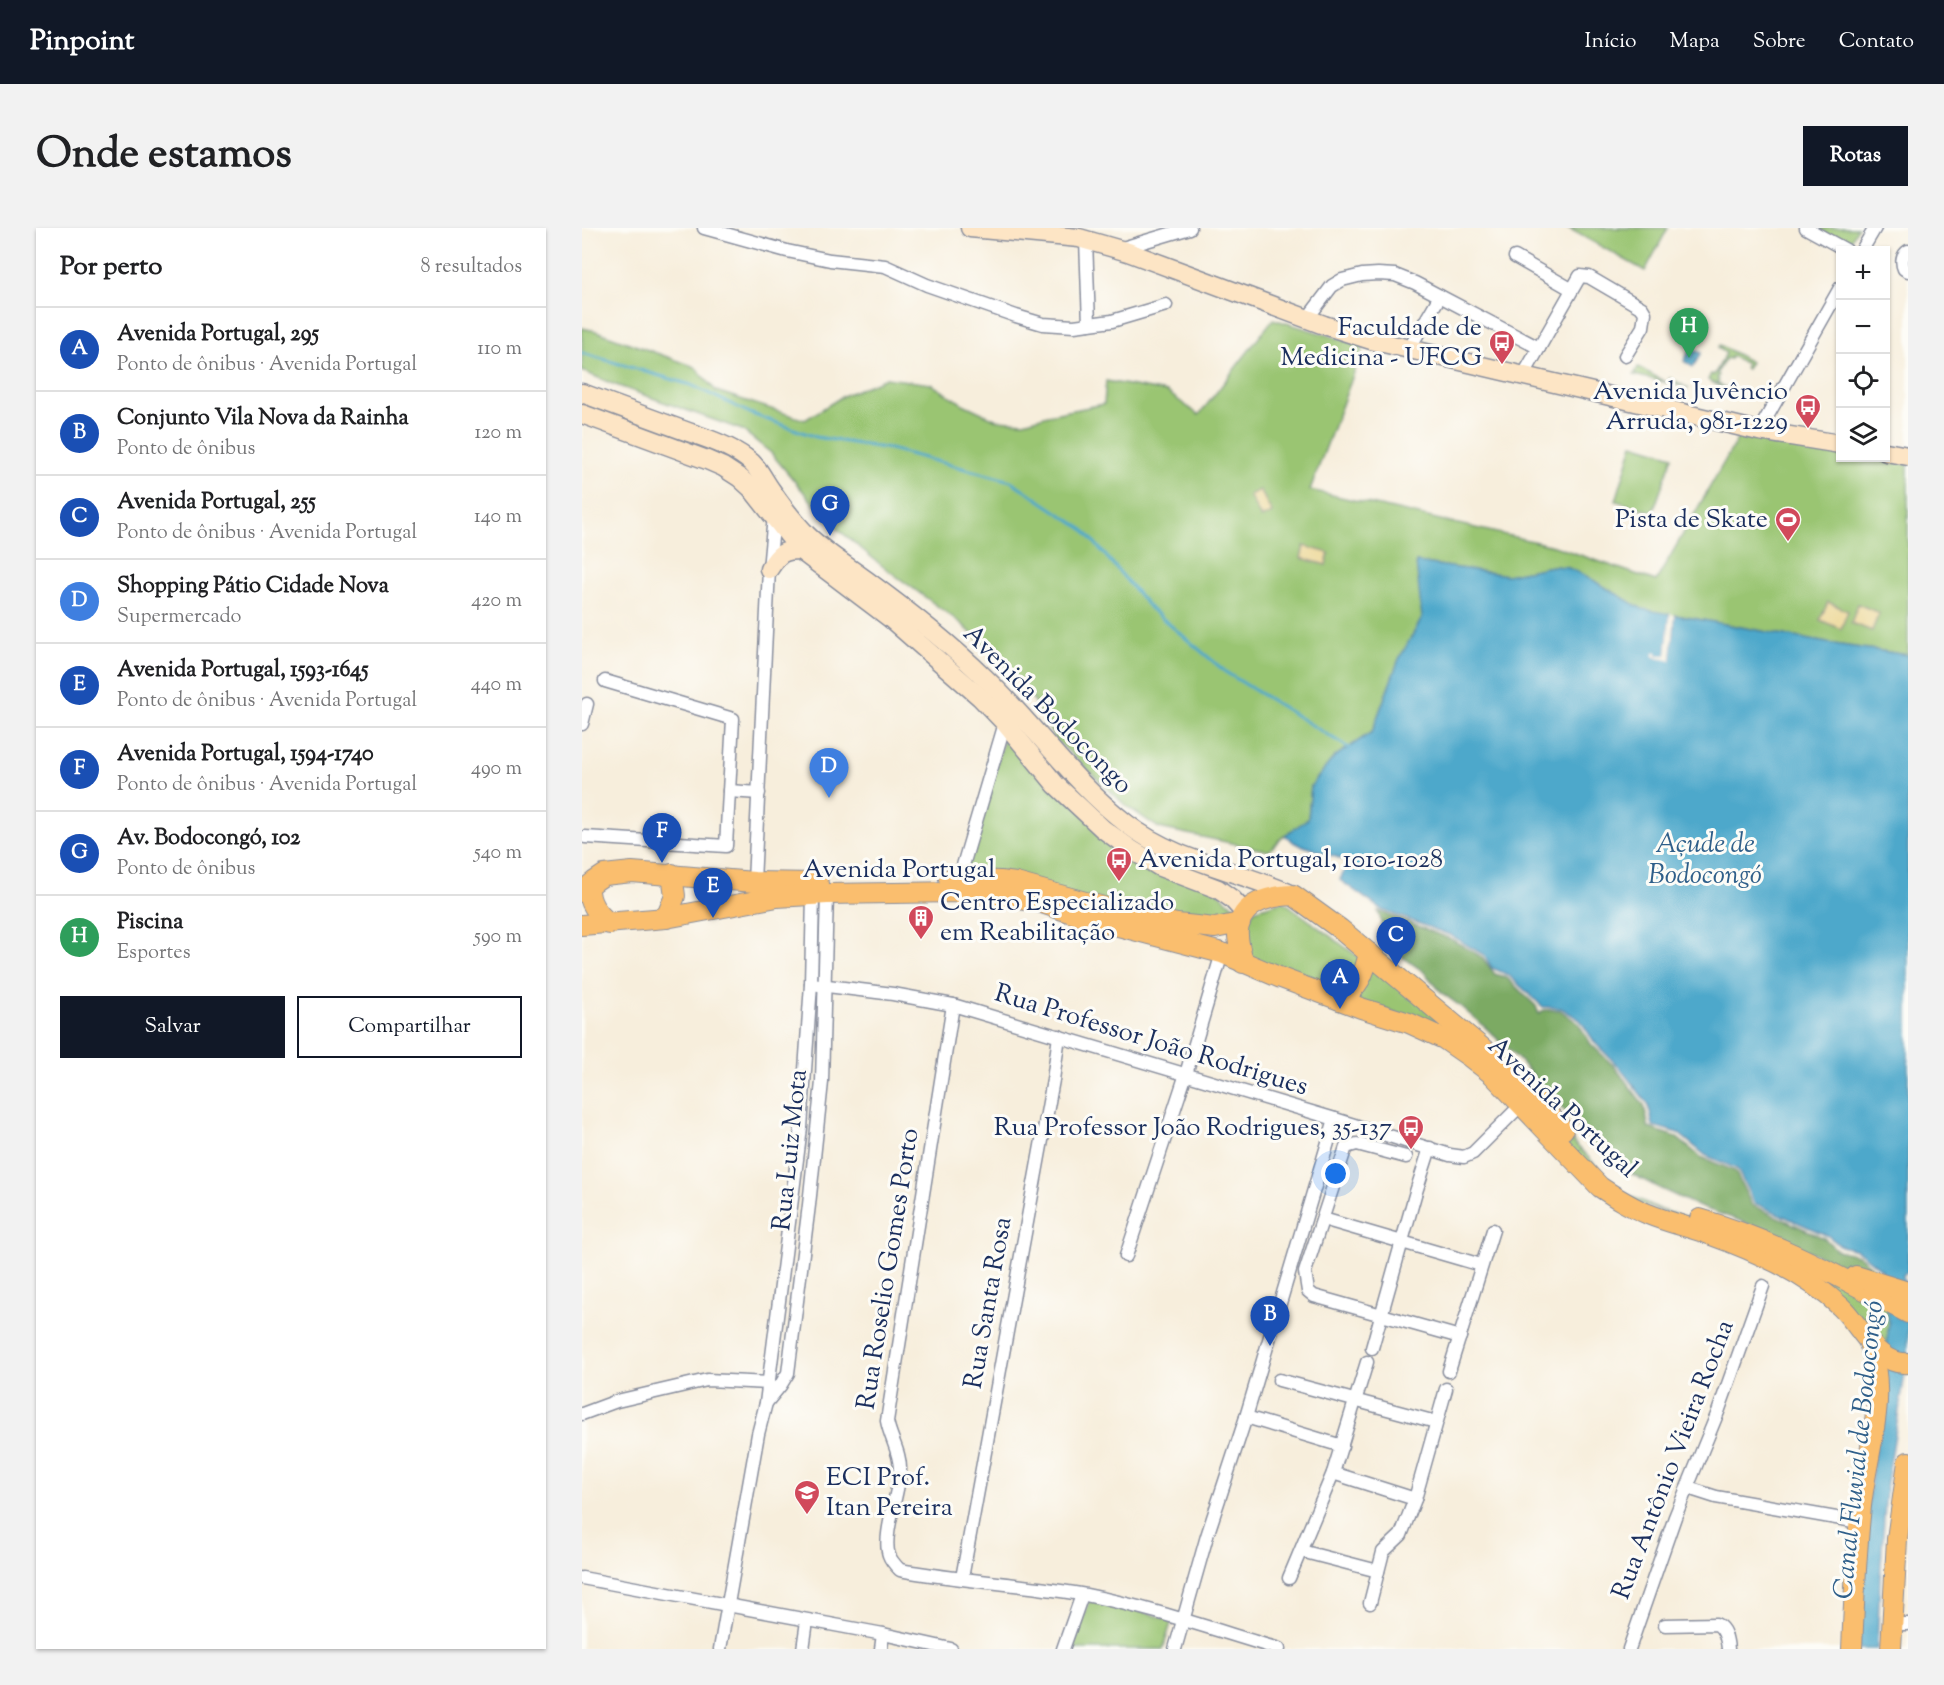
<!DOCTYPE html>
<html lang="pt">
<meta charset="utf-8">
<style>
:root{--surface:#fff;--page:#f2f2f2;--text:#202124;--muted:#757577;--line:#e0e0e0;--accent:#111827}
body{margin:0;font-family:"Sorts Mill Goudy",serif;background:var(--page);color:var(--text)}
.controls{position:absolute;right:18px;top:18px;display:grid;overflow:hidden;border-radius:0px;box-shadow:0 2px 4px #0004}
.controls button{width:54px;height:54px;display:grid;place-items:center;padding:0;border:0;border-bottom:2px solid var(--line);background:var(--surface);color:var(--text);font:30px sans-serif}
.you{position:absolute;left:754px;top:946px;width:21px;height:21px;margin:-15px;border:4px solid #fff;border-radius:50%;background:#1a73e8;box-shadow:0 0 0 9px #1a73e833}
.badge{display:grid;place-items:center;width:39px;height:39px;border-radius:50%;background:var(--accent);color:#fff;font-size:20px;font-weight:700}
.pin{position:absolute;translate:-50% -50px;filter:drop-shadow(0 2px 3px #0008)}
.pin::after{content:'';position:absolute;top:32px;width:21px;height:18px;background:inherit;clip-path:polygon(0 0,100% 0,50% 100%)}
.list{margin:0;padding:0;list-style:none}
h2{display:flex;justify-content:space-between;align-items:center;height:78px;margin:0;padding:0 24px;font-size:26px}
h2 small{font-size:20px;font-weight:400;color:var(--muted)}
.list li{display:grid;grid-template-columns:39px 1fr auto;gap:18px;align-items:center;box-sizing:border-box;height:84px;padding:0 24px;border-top:2px solid var(--line)}
.list b{display:block;font-size:22px;white-space:nowrap}
.list p{margin:0;font-size:20px;white-space:nowrap;color:var(--muted)}
.list em{font-size:20px;font-style:normal;color:var(--muted)}
.actions{display:flex;gap:12px;padding:18px 24px}
.actions a{flex:1;padding:14px 0;border:2px solid var(--accent);border-radius:0px;text-align:center;font-size:21px;color:var(--accent)}
.actions .main{background:var(--accent);color:#fff}
.icon{flex:none;width:33px;height:33px;fill:none;stroke:currentColor;stroke-width:2;stroke-linecap:round;stroke-linejoin:round}
.map{position:relative;flex:none;width:1326px;height:1421px;overflow:hidden;border-radius:0px}
header{display:flex;align-items:center;gap:36px;box-sizing:border-box;height:84px;padding:0 30px;background:var(--accent);color:#fff}
header strong{font-size:28px}
nav{display:flex;gap:33px;margin-inline-start:auto;font-size:21px}
.intro{display:flex;align-items:center;justify-content:space-between;box-sizing:border-box;height:144px;padding:0 36px}
h1{margin:0;font-size:42px}
.button{padding:15px 27px;border-radius:0px;background:var(--accent);color:#fff;font-size:21px;font-weight:700}
main{display:flex;gap:36px;padding:0 36px}
aside{flex:1;background:var(--surface);border-radius:0px;box-shadow:0 2px 4px #0004}
.map>svg:first-child{display:block}
.green{fill:#9ac572;stroke:#5a7a68;stroke-width:1.5}
.forest{fill:#7baa64;stroke:#4b6c61;stroke-width:1.5}
.sand{fill:#eeda9e;stroke:#84847e;stroke-width:1.5}
.water{fill:#4da8cb;stroke:#346c94;stroke-width:1.5}
.pier{fill:#f7eedc}
.lines{fill:none;stroke-linecap:round;stroke-linejoin:round}
.stream{stroke:#4da8cb;stroke-width:3}
.street-casing{stroke:#898e9d;stroke-width:15}
.secondary-casing{stroke:#898e9d;stroke-width:21}
.primary-casing{stroke:#898e9d;stroke-width:22}
.street{stroke:#fff;stroke-width:12}
.secondary{stroke:#fde5c5;stroke-width:18}
.primary{stroke:#fabe6e;stroke-width:20}
.labels{text-anchor:middle;dominant-baseline:central;stroke-width:6;stroke-linejoin:round;paint-order:stroke}
.poi-label{font-size:26px;fill:#1b2f5e;stroke:#fdfcf7;text-anchor:end}
.street-label{font-size:26px;fill:#1b2f5e;stroke:#fdfcf7}
.water-label{font-size:27px;font-style:italic;fill:#2f5f8a;stroke:#fdfcf7}
</style>
<header>
<strong>Pinpoint</strong>
<nav><a>Início</a><a>Mapa</a><a>Sobre</a><a>Contato</a></nav>
</header>
<div class="intro"><h1>Onde estamos</h1><a class="button">Rotas</a></div>
<main>
<aside>
<h2>Por perto<small>8 resultados</small></h2>
<ul class="list">
<li><span class="badge" style="background:#1a4fb4">A</span><div><b>Avenida Portugal, 295</b><p>Ponto de ônibus · Avenida Portugal</p></div><em>110 m</em></li>
<li><span class="badge" style="background:#1a4fb4">B</span><div><b>Conjunto Vila Nova da Rainha</b><p>Ponto de ônibus</p></div><em>120 m</em></li>
<li><span class="badge" style="background:#1a4fb4">C</span><div><b>Avenida Portugal, 255</b><p>Ponto de ônibus · Avenida Portugal</p></div><em>140 m</em></li>
<li><span class="badge" style="background:#3f7fe0">D</span><div><b>Shopping Pátio Cidade Nova</b><p>Supermercado</p></div><em>420 m</em></li>
<li><span class="badge" style="background:#1a4fb4">E</span><div><b>Avenida Portugal, 1593-1645</b><p>Ponto de ônibus · Avenida Portugal</p></div><em>440 m</em></li>
<li><span class="badge" style="background:#1a4fb4">F</span><div><b>Avenida Portugal, 1594-1740</b><p>Ponto de ônibus · Avenida Portugal</p></div><em>490 m</em></li>
<li><span class="badge" style="background:#1a4fb4">G</span><div><b>Av. Bodocongó, 102</b><p>Ponto de ônibus</p></div><em>540 m</em></li>
<li><span class="badge" style="background:#2e9e5b">H</span><div><b>Piscina</b><p>Esportes</p></div><em>590 m</em></li>
</ul>
<div class="actions"><a class="main">Salvar</a><a>Compartilhar</a></div>
</aside>
<div class="map">
<svg width="1326" height="1421" viewBox="0 0 1326 1421">
<rect width="100%" height="100%" fill="#fdfcf7"/>
<filter id="ink" filterUnits="userSpaceOnUse"><feTurbulence type="fractalNoise" baseFrequency=".0167" numOctaves="2"/><feDisplacementMap in="SourceGraphic" scale="12" xChannelSelector="R" yChannelSelector="G"/><feConvolveMatrix kernelMatrix="1 2 1 2 8 2 1 2 1" color-interpolation-filters="sRGB"/></filter>
<filter id="wash" filterUnits="userSpaceOnUse"><feTurbulence type="fractalNoise" baseFrequency=".008" numOctaves="4" result="noise"/><feDisplacementMap in="SourceGraphic" scale="24" xChannelSelector="R" yChannelSelector="G"/><feGaussianBlur stdDeviation="1.35" result="paint"/><feColorMatrix in="noise" values="0 0 0 0 0 0 0 0 0 0 0 0 0 0 0 0 0 1.4 0 .05"/><feComposite in="paint" operator="in"/></filter>
<g filter="url(#wash)">
<rect width="100%" height="100%" fill="#f7eedc"/>
<g class="green">
<polygon points="986,0 1086,0 1063,43"/>
<polygon points="1233,0 1276,0 1266,18"/>
<polygon points="691,91 782,118 728,262 972,318 1074,353 1157,208 1258,225 1258,230 1285,230 1326,236 1326,427 1246,415 1093,387 1089,432 1081,431 1060,381 1004,348 984,339 970,338 925,347 834,334 841,390 817,431 790,504 752,529 729,558 726,591 699,610 687,623 577,600 543,577 472,510 444,459 380,396 299,337 246,293 189,225 160,202 31,156 0,143 0,100 14,103 113,139 134,163 223,192 261,168 304,150 349,156 381,176 415,192 442,194 466,187 522,176 524,153 585,164 617,187"/>
<polygon points="1138,117 1169,134 1165,141 1163,140 1164,136 1150,128 1148,131 1145,130 1142,133 1135,145 1137,147 1135,150 1137,152 1135,155 1150,163 1149,165 1126,152 1129,146 1132,147 1144,125 1136,120"/>
<polygon points="1056,139 1085,155 1088,150 1107,161 1100,157 1099,158 1052,147"/>
<polygon points="1051,216 1091,228 1071,284 1034,273"/>
<polygon points="424,504 482,570 635,663 659,685 617,695 382,646"/>
<polygon points="701,673 779,731 764,762 753,764 666,730 664,695 672,682"/>
<path d="M788,732L894,817L944,865L1040,964L1080,982L1131,997L1192,1019L1305,1079L1307,1095L1304,1124C1286,1109 1274,1086 1255,1070C1193,1017 1111,996 1037,968L1018,955C965,898 915,832 844,798C820,786 791,779 766,770C779,759 785,748 788,732Z"/>
<polygon points="508,1370 590,1392 581,1421 491,1421"/>
</g>
<polygon class="forest" points="796,683 869,711 900,729 913,746 924,749 954,778 957,786 962,782 978,782 996,795 1009,816 1033,839 1062,877 1067,900 1094,909 1119,929 1153,943 1170,977 1242,1010 1255,1022 1276,1027 1295,1043 1295,1049 1260,1038 1159,993 1118,979 1079,961 1044,943 1012,915 936,831 905,801 878,778 860,765 842,744 799,714 799,693"/>
<g class="sand">
<polygon points="678,262 690,285 679,290 667,267"/>
<polygon points="722,318 747,325 744,337 719,330"/>
<polygon points="1246,374 1266,383 1259,401 1238,392"/>
<polygon points="1276,376 1297,385 1290,403 1269,395"/>
</g>
<g class="water">
<polygon points="1109,120 1119,125 1111,139 1102,133"/>
<polygon points="834,334 925,347 970,338 984,339 1004,348 1060,381 1088,386 1084,428 1075,427 1073,429 1089,431 1093,387 1245,415 1326,427 1326,1043 1321,1047 1326,1077 1326,1128 1304,1261 1298,1353 1295,1421 1277,1421 1278,1347 1307,1095 1300,1042 1275,1022 1259,1018 1246,1008 1172,975 1155,941 1123,927 1096,905 1071,898 1066,876 1037,839 1013,815 998,792 979,780 961,779 926,747 910,740 902,727 868,707 800,682 758,652 766,633 713,615 703,607 726,591 729,558 752,529 790,504 817,431 840,390"/>
</g>
<polygon class="pier" points="1088,386 1093,387 1089,432 1072,429 1072,424 1075,424 1075,427 1084,427"/>
<g class="lines">
<polyline class="stream" points="0,125 109,157 170,186 234,209 308,221 429,253 502,302 568,380 645,445 767,520"/>
</g>
</g>
<g filter="url(#ink)">
<g class="lines">
<defs>
<g id="street">
<polyline points="122,0 205,23 248,32 303,38 345,57 434,88 461,96 492,98 530,93 584,77"/>
<polyline points="1224,0 1264,22"/>
<polyline points="504,12 507,96"/>
<polyline points="537,21 608,0"/>
<polyline points="1280,22 1293,0"/>
<path d="M1326,23C1320,27 1319,34 1322,41L1326,43"/>
<polyline points="933,29 989,61"/>
<polyline points="725,91 750,58 760,52 780,47 796,46 813,47 833,55 957,120"/>
<polyline points="827,121 858,68"/>
<polyline points="941,148 998,48 1007,49 1060,80 1063,85 1061,99 1043,128"/>
<polyline points="1177,203 1258,60"/>
<polyline points="0,496 5,476"/>
<polyline points="147,563 177,565"/>
<polyline points="3,609 144,618 151,491 23,453"/>
<polyline points="377,651 423,495"/>
<polyline points="172,654 187,341 192,288"/>
<polyline points="229,756 311,766 371,777 753,891 868,927 882,929 891,925 938,878"/>
<path d="M371,777L305,1193C308,1210 319,1225 318,1243C317,1264 300,1309 307,1327C309,1333 314,1338 318,1342C379,1353 442,1356 504,1367C570,1380 633,1402 697,1421"/>
<polyline points="824,929 775,916 764,919 723,1044 726,1063 732,1068 878,1109"/>
<polyline points="741,991 899,1037"/>
<polyline points="544,1028 604,846 640,725"/>
<polyline points="790,1120 833,967 848,920"/>
<polyline points="867,1143 911,1002"/>
<polyline points="697,1152 854,1194"/>
<polyline points="184,1175 198,1158 206,1145 227,977 240,854 245,666"/>
<polyline points="0,1186 35,1173 125,1152 187,1155"/>
<polyline points="664,1189 760,1218"/>
<polyline points="751,1245 833,1271"/>
<polyline points="1106,1260 1134,1269 1277,1294"/>
<polyline points="719,1323 796,1343"/>
<polyline points="0,1350 301,1406 369,1421"/>
<polyline points="380,1350 471,852 477,808"/>
<polyline points="707,1350 751,1245 785,1134"/>
<polyline points="788,1375 801,1324 819,1307 833,1271 864,1161"/>
<polyline points="1309,1396 1326,1396"/>
<path d="M1083,1397L1134,1396C1143,1400 1145,1411 1146,1421"/>
<polyline points="138,1421 176,1206 184,1175 219,900 229,756 231,667"/>
<polyline points="221,1421 225,1393"/>
<polyline points="299,1421 301,1406"/>
<polyline points="481,1421 500,1367"/>
<polyline points="593,1421 625,1308 664,1189 753,891"/>
<polyline points="1047,1421 1093,1289 1136,1184 1181,1058"/>
</g>
<g id="secondary">
<polyline points="388,0 497,10 546,24 742,97 789,112 1177,203 1258,216"/>
<path d="M0,165C33,177 65,189 98,201C120,209 145,216 164,230C176,238 181,251 189,262C200,278 212,294 226,308C244,325 264,337 284,352C325,382 366,414 403,450C452,496 491,555 545,596C594,634 656,642 711,667"/>
<polyline points="0,186 125,232 141,239 158,250 169,260 218,322 308,390 398,469 423,495 474,557 521,601 550,622 578,639 636,661 650,671 663,685"/>
<polyline points="1304,224 1326,228"/>
<path d="M187,341C197,326 200,322 218,322"/>
</g>
<g id="primary">
<polyline points="367,651 418,653 434,655 540,684 595,696 633,700 658,695"/>
<path d="M7,658C6,675 15,685 28,696"/>
<polyline points="0,664 13,653 22,647 50,644 172,654 236,655"/>
<polyline points="84,690 93,668 90,646"/>
<path d="M0,697L84,690L195,669L245,666L377,664L437,671L460,675L502,689L640,725L699,750L779,780L827,795L862,811L888,829L910,846L1018,959C1033,969 1048,979 1066,986C1085,994 1107,999 1127,1006C1174,1023 1222,1044 1259,1079C1279,1098 1295,1138 1326,1135"/>
<path d="M661,735C659,724 655,713 656,702C659,674 689,668 711,667L758,701L911,829L934,851L981,902"/>
<path d="M758,772C777,759 782,747 787,725"/>
<path d="M1118,991C1192,1012 1258,1049 1326,1085"/>
<polyline points="1274,1048 1326,1064"/>
<path d="M1270,1421C1272,1373 1274,1326 1279,1278C1285,1222 1307,1170 1287,1115"/>
<polyline points="1309,1421 1315,1311 1326,1234"/>
</g>
</defs>
<use href="#street" class="street-casing"/>
<use href="#secondary" class="secondary-casing"/>
<use href="#primary" class="primary-casing"/>
<use href="#street" class="street"/>
<use href="#secondary" class="secondary"/>
<use href="#primary" class="primary"/>
</g>
</g>
<defs>
<symbol id="bus-pin" viewBox="-11 -11 22 30"><path d="M0 17L-7.5 6A9.5 9.5 0 1 1 7.5 6Z" fill="#d1495b" stroke="#fdfcf7"/><path d="M-5-6H5V4H4V6H2V4H-2V6H-4V4H-5ZM-3.5-4V0h7V-4ZM-3.5 1.2v1.5H-2V1.2ZM2 1.2v1.5H3.5V1.2Z" fill="#fff"/></symbol>
<symbol id="stadium-pin" viewBox="-11 -11 22 30"><path d="M0 17L-7.5 6A9.5 9.5 0 1 1 7.5 6Z" fill="#d1495b" stroke="#fdfcf7"/><path d="M0-5a6.5 5 0 1 0 0 10a6.5 5 0 1 0 0-10ZM-3.5-1.8h7v3.6h-7Z" fill="#fff"/></symbol>
<symbol id="building-pin" viewBox="-11 -11 22 30"><path d="M0 17L-7.5 6A9.5 9.5 0 1 1 7.5 6Z" fill="#d1495b" stroke="#fdfcf7"/><path d="M-4-6H4V6H1V3H-1V6H-4ZM-2.5-4.3h1.7v1.8h-1.7ZM.8-4.3h1.7v1.8H.8ZM-2.5-1h1.7V.8h-1.7ZM.8-1h1.7V.8H.8Z" fill="#fff"/></symbol>
<symbol id="school-pin" viewBox="-11 -11 22 30"><path d="M0 17L-7.5 6A9.5 9.5 0 1 1 7.5 6Z" fill="#d1495b" stroke="#fdfcf7"/><path d="M0-5L7-2L0 1L-7-2ZM-4 1L0 2.5L4 1V4Q0 6-4 4Z" fill="#fff"/></symbol>
</defs>
<g fill-rule="evenodd">
<use href="#bus-pin" x="905" y="100" width="30" height="40"/>
<use href="#bus-pin" x="1211" y="164" width="30" height="40"/>
<use href="#stadium-pin" x="1191" y="277" width="30" height="40"/>
<use href="#bus-pin" x="522" y="617" width="30" height="40"/>
<use href="#building-pin" x="324" y="675" width="30" height="40"/>
<use href="#bus-pin" x="814" y="885" width="30" height="40"/>
<use href="#school-pin" x="210" y="1250" width="30" height="40"/>
</g>
<g class="labels">
<g class="poi-label">
<text x="900" y="100">Faculdade de<tspan x="900" dy="30">Medicina - UFCG</tspan></text>
<text x="1206" y="164">Avenida Juvêncio<tspan x="1206" dy="30">Arruda, 981-1229</tspan></text>
<text x="1186" y="292">Pista de Skate</text>
<text x="556" y="632" text-anchor="start">Avenida Portugal, 1010-1028</text>
<text x="358" y="675" text-anchor="start">Centro Especializado<tspan x="358" dy="30">em Reabilitação</tspan></text>
<text x="810" y="900">Rua Professor João Rodrigues, 35-137</text>
<text x="244" y="1250" text-anchor="start">ECI Prof.<tspan x="244" dy="30">Itan Pereira</tspan></text>
</g>
<g class="street-label">
<text transform="translate(465 482) rotate(45)">Avenida Bodocongo</text>
<text x="317" y="642">Avenida Portugal</text>
<text transform="translate(569 813) rotate(17)">Rua Professor João Rodrigues</text>
<text transform="translate(980 880) rotate(43)">Avenida Portugal</text>
<text transform="translate(209 922) rotate(-84)">Rua Luiz Mota</text>
<text transform="translate(307 1041) rotate(-81)">Rua Roselio Gomes Porto</text>
<text transform="translate(407 1075) rotate(-80)">Rua Santa Rosa</text>
<text transform="translate(1092 1232) rotate(-69)">Rua Antônio Vieira Rocha</text>
</g>
<g class="water-label">
<text x="1123" y="617">Açude de<tspan x="1123" dy="31">Bodocongó</tspan></text>
<text transform="translate(1278 1222) rotate(-84)">Canal Fluvial de Bodocongó</text>
</g>
</g>
</svg>
<div class="controls">
<button>+</button>
<button>−</button>
<button><svg class="icon" aria-label="locate" viewBox="0 0 24 24"><circle cx="12" cy="12" r="6"/><path d="M12 2v4M12 18v4M2 12h4M18 12h4"/></svg></button>
<button><svg class="icon" aria-label="layers" viewBox="0 0 24 24"><path d="M12 4l9 5-9 5-9-5zM3 14l9 5 9-5"/></svg></button>
</div>
<div class="you"></div>
<div class="pin badge" style="left:758px;top:781px;background:#1a4fb4">A</div>
<div class="pin badge" style="left:688px;top:1118px;background:#1a4fb4">B</div>
<div class="pin badge" style="left:814px;top:739px;background:#1a4fb4">C</div>
<div class="pin badge" style="left:247px;top:570px;background:#3f7fe0">D</div>
<div class="pin badge" style="left:131px;top:690px;background:#1a4fb4">E</div>
<div class="pin badge" style="left:80px;top:635px;background:#1a4fb4">F</div>
<div class="pin badge" style="left:248px;top:308px;background:#1a4fb4">G</div>
<div class="pin badge" style="left:1107px;top:130px;background:#2e9e5b">H</div>
</div>
</main>
